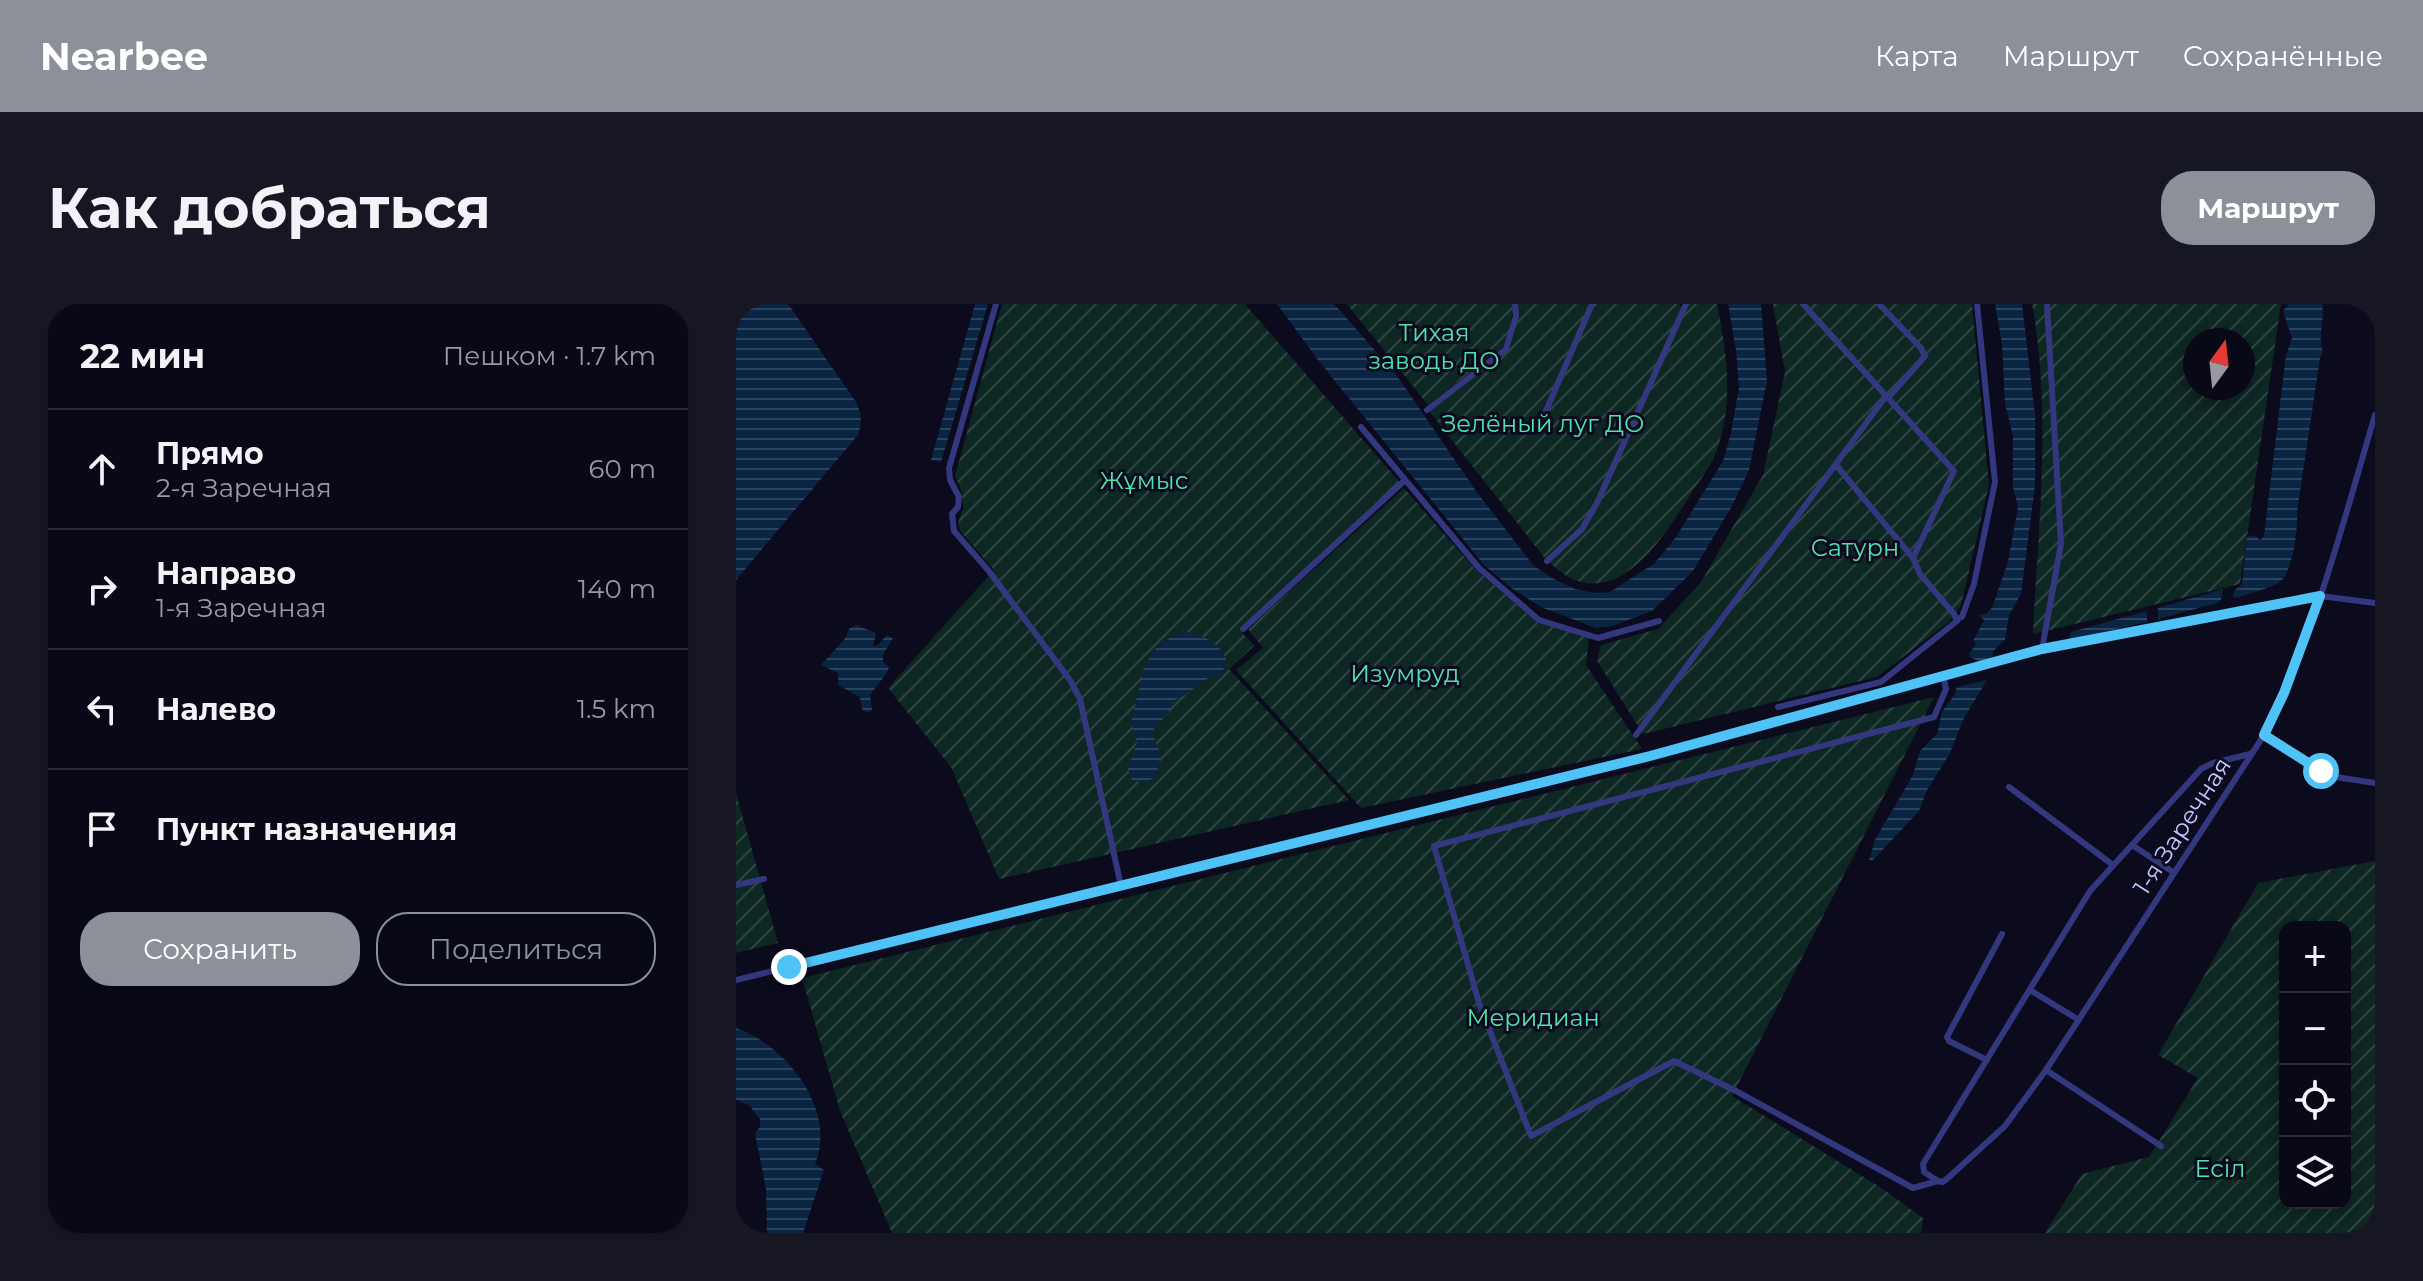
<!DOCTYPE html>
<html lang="ru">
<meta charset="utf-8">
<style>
:root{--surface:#090816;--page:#171623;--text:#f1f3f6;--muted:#999aa1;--line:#292935;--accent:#8c9099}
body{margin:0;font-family:Montserrat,sans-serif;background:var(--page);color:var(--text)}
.controls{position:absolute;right:24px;bottom:24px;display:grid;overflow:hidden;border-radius:16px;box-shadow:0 4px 12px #0003}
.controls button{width:72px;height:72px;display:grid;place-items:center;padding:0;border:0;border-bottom:2px solid var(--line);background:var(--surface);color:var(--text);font:40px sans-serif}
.compass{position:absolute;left:1447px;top:24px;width:72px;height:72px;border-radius:50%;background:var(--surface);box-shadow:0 4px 12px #0003;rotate:15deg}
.stop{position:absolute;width:24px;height:24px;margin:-18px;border:6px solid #4fc3f7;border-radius:50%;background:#fff}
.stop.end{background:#4fc3f7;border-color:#fff;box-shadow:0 2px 8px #0008}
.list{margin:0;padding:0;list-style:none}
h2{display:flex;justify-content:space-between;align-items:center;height:104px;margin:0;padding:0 32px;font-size:34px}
h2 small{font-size:26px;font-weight:400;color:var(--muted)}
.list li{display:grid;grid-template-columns:52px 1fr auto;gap:24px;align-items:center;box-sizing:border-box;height:120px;padding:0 32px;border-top:2px solid var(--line)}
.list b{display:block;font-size:30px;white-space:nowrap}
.list p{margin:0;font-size:26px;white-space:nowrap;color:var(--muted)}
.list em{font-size:26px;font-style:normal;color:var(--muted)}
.actions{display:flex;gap:16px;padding:24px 32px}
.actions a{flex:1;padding:18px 0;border:2px solid var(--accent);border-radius:32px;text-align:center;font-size:28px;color:var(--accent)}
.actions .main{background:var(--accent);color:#fff}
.icon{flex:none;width:44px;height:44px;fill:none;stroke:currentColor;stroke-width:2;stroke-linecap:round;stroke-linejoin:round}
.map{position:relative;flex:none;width:1639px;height:929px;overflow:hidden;border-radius:32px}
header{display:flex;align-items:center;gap:48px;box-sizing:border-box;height:112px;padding:0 40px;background:var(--accent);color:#fff}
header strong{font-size:38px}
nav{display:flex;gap:44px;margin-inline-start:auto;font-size:28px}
.intro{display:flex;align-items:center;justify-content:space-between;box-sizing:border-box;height:192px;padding:0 48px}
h1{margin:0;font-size:56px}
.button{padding:20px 36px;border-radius:32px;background:var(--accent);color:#fff;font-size:28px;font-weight:700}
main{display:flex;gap:48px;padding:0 48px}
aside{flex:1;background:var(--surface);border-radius:32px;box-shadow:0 4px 12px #0003}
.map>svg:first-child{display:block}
.garden{fill:url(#garden-furrows);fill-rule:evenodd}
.water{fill:url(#water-rules)}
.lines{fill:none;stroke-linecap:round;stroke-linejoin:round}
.street{stroke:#33387e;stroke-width:6}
.route{stroke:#4fc3f7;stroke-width:10}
.labels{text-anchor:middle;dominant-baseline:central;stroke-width:6;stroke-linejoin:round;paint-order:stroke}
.park-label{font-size:24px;fill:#4ee3ae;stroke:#0c0a1d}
.street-label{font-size:24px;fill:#c7c6ff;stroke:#0c0a1d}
</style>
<header>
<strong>Nearbee</strong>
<nav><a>Карта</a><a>Маршрут</a><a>Сохранённые</a></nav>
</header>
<div class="intro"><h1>Как добраться</h1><a class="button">Маршрут</a></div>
<main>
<aside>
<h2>22 мин<small>Пешком · 1.7 km</small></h2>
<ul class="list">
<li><svg class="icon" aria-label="ahead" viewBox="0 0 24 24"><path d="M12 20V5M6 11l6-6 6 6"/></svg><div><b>Прямо</b><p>2-я Заречная</p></div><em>60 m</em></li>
<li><svg class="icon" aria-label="right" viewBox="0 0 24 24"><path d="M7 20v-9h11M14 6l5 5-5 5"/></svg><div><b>Направо</b><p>1-я Заречная</p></div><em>140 m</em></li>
<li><svg class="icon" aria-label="left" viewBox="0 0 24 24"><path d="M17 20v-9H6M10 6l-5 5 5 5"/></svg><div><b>Налево</b></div><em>1.5 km</em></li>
<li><svg class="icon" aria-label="arrive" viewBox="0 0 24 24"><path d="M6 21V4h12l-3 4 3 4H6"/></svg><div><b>Пункт назначения</b></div></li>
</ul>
<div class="actions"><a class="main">Сохранить</a><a>Поделиться</a></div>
</aside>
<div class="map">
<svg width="1639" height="929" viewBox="0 0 1639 929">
<defs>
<pattern id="garden-furrows" width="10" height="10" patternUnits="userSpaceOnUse" patternTransform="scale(2)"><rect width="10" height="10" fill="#0d2723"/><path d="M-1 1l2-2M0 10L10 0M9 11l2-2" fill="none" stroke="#2f4544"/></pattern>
<pattern id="water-rules" width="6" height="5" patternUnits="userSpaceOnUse" patternTransform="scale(2)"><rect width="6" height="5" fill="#092542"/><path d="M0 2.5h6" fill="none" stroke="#2b435e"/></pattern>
</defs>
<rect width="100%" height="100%" fill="#0c0a1d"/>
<g class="garden">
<polygon points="266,0 509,0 666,181 504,326 518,342 493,365 613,496 263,575 215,463 152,384 258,266 224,227 222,219 227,205 226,188 219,172"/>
<polygon points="611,0 778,0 771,38 767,43 692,101"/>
<polygon points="780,0 943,0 946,3 859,200 845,224 811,257 693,107 771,46"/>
<path d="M952,0H981C991,49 998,97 981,146C976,162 962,178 953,193C923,241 873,317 813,258L847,225Z"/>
<polygon points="1037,0 1236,0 1253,181 1225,301 1214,317 1141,373 907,430 861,357 865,341 922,325 965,278 1027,171 1049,68"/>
<path d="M1296,0H1545L1504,280L1297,330C1302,222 1316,108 1296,0ZM1459,36H1507V84H1459Z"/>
<polygon points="668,184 739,265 802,319 853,333 850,361 906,445 625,504 500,366 527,344 512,325"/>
<polygon points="1198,393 996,792 1147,885 1187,914 1185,929 156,929 104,807 66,674"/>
<polygon points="0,489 42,639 0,649"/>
<path d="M1639,557V929H1309L1346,870L1413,853L1462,774L1422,751L1522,579ZM1549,623H1609V899H1549Z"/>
</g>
<g class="water">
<path d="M0,0H52L120,98C126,110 126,118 122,131L0,276Z"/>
<polygon points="239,0 252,0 205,158 195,156"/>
<polygon points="541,0 598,0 659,69 740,187 797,261 814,273 839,285 860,289 874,288 919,259 940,233 987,157 995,129 1003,83 1000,46 992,0 1025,0 1031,77 1013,166 996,202 957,267 916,307 876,322 860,324 807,304 778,286 748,261 582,56"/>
<polygon points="1259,0 1286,0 1299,111 1299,181 1285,290 1273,311 1269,336 1257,347 1255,357 1242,360 1242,357 1234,353 1233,350 1240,340 1237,337 1248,316 1242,311 1250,310 1256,304 1272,258 1282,203 1277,183 1277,132 1269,100 1266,40"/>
<path d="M1553,0H1586C1589,17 1581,32 1587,48L1584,54L1561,208C1562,224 1557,271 1542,279C1530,286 1514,289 1500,294L1497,292L1498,287L1506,280L1511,233L1518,231L1524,236L1528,232L1550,51L1556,34L1547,7Z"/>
<polygon points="1487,285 1485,296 1481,299 1422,315 1422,304"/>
<polygon points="1411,307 1411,318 1333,336 1335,328"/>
<polygon points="120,321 140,329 137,342 142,341 151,331 157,334 147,351 147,358 153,363 151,369 134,391 136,406 131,409 126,405 124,393 102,381 102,369 85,361 108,336 114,324"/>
<path d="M446,327C467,332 483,336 491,358L485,370L466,377L451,390L439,396L432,409L418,424L417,431L425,451L420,472L409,479L396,476L392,464L401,438L395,419L408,364L417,347L427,338Z"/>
<polygon points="1251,376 1228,414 1213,451 1191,486 1183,507 1137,556 1133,557 1139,536 1177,471 1184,447 1201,430 1206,408 1219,390 1221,383"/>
<path d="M0,724C49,740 102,806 79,860L88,866L67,929H31L30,885L19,829L24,823V815L13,801L0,796Z"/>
</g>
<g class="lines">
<g class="street">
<polyline points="260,0 213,164 214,176 223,193 222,203 216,210 218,227 252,266 334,376 344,395 385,582"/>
<polyline points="1067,0 1218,167 1177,254"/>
<polyline points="1143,0 1185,44 1189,52 1152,94"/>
<polyline points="691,106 770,45 780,12 779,0"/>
<polyline points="625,123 743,264 803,316 862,334 923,317"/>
<polyline points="796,128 810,107 856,0"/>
<polyline points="811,257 846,225 861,199 950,0"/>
<polyline points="1221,315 1226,313 1238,280 1259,178 1241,0"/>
<polyline points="507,325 668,177"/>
<polyline points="1306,345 1325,240 1311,0"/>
<path d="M1207,371L1210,385L1198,413L698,542L743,699L795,832L938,757L1000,787L1177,884L1202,877L1207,878L1213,873L1269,822L1310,766L1528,431C1579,330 1607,219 1639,111"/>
<polyline points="1042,403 1145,378 1221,317 1218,310 1184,270 1177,254 1100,161"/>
<polyline points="900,431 1150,92"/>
<polyline points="1528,431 1593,472 1639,479"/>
<polyline points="1273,483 1377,561"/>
<polyline points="1396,541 1437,568"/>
<polyline points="0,581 28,575"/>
<polyline points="0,676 914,452 1306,345 1584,292 1639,299"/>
<polyline points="1294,686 1343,716"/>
<polyline points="1251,756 1213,737 1211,733 1266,630"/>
<polyline points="1310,766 1425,842"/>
<polyline points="1202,877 1188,868 1187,860 1354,587 1465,465 1477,459 1514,450"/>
</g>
</g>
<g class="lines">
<polyline class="route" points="53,663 914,452 1306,345 1584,292 1548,389 1528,431 1585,467"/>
</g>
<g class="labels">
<g class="park-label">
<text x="698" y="28">Тихая<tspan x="698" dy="28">заводь ДО</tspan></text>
<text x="807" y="119">Зелёный луг ДО</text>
<text x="408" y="176">Жұмыс</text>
<text x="1119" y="243">Сатурн</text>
<text x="669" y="369">Изумруд</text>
<text x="797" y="713">Меридиан</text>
<text x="1484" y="864">Есіл</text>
</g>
<g class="street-label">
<text transform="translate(1446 522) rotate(-57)">1-я Заречная</text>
</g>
</g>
</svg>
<div class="controls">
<button>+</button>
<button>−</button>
<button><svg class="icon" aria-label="locate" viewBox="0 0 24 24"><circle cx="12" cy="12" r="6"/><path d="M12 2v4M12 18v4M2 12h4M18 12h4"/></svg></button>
<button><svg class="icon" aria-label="layers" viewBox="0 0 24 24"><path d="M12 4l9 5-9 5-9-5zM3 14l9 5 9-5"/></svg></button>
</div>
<svg class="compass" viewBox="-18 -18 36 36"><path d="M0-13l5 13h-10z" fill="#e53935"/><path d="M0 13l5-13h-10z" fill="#999aa1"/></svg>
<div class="stop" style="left:1585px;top:467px"></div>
<div class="stop end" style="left:53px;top:663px"></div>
</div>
</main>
